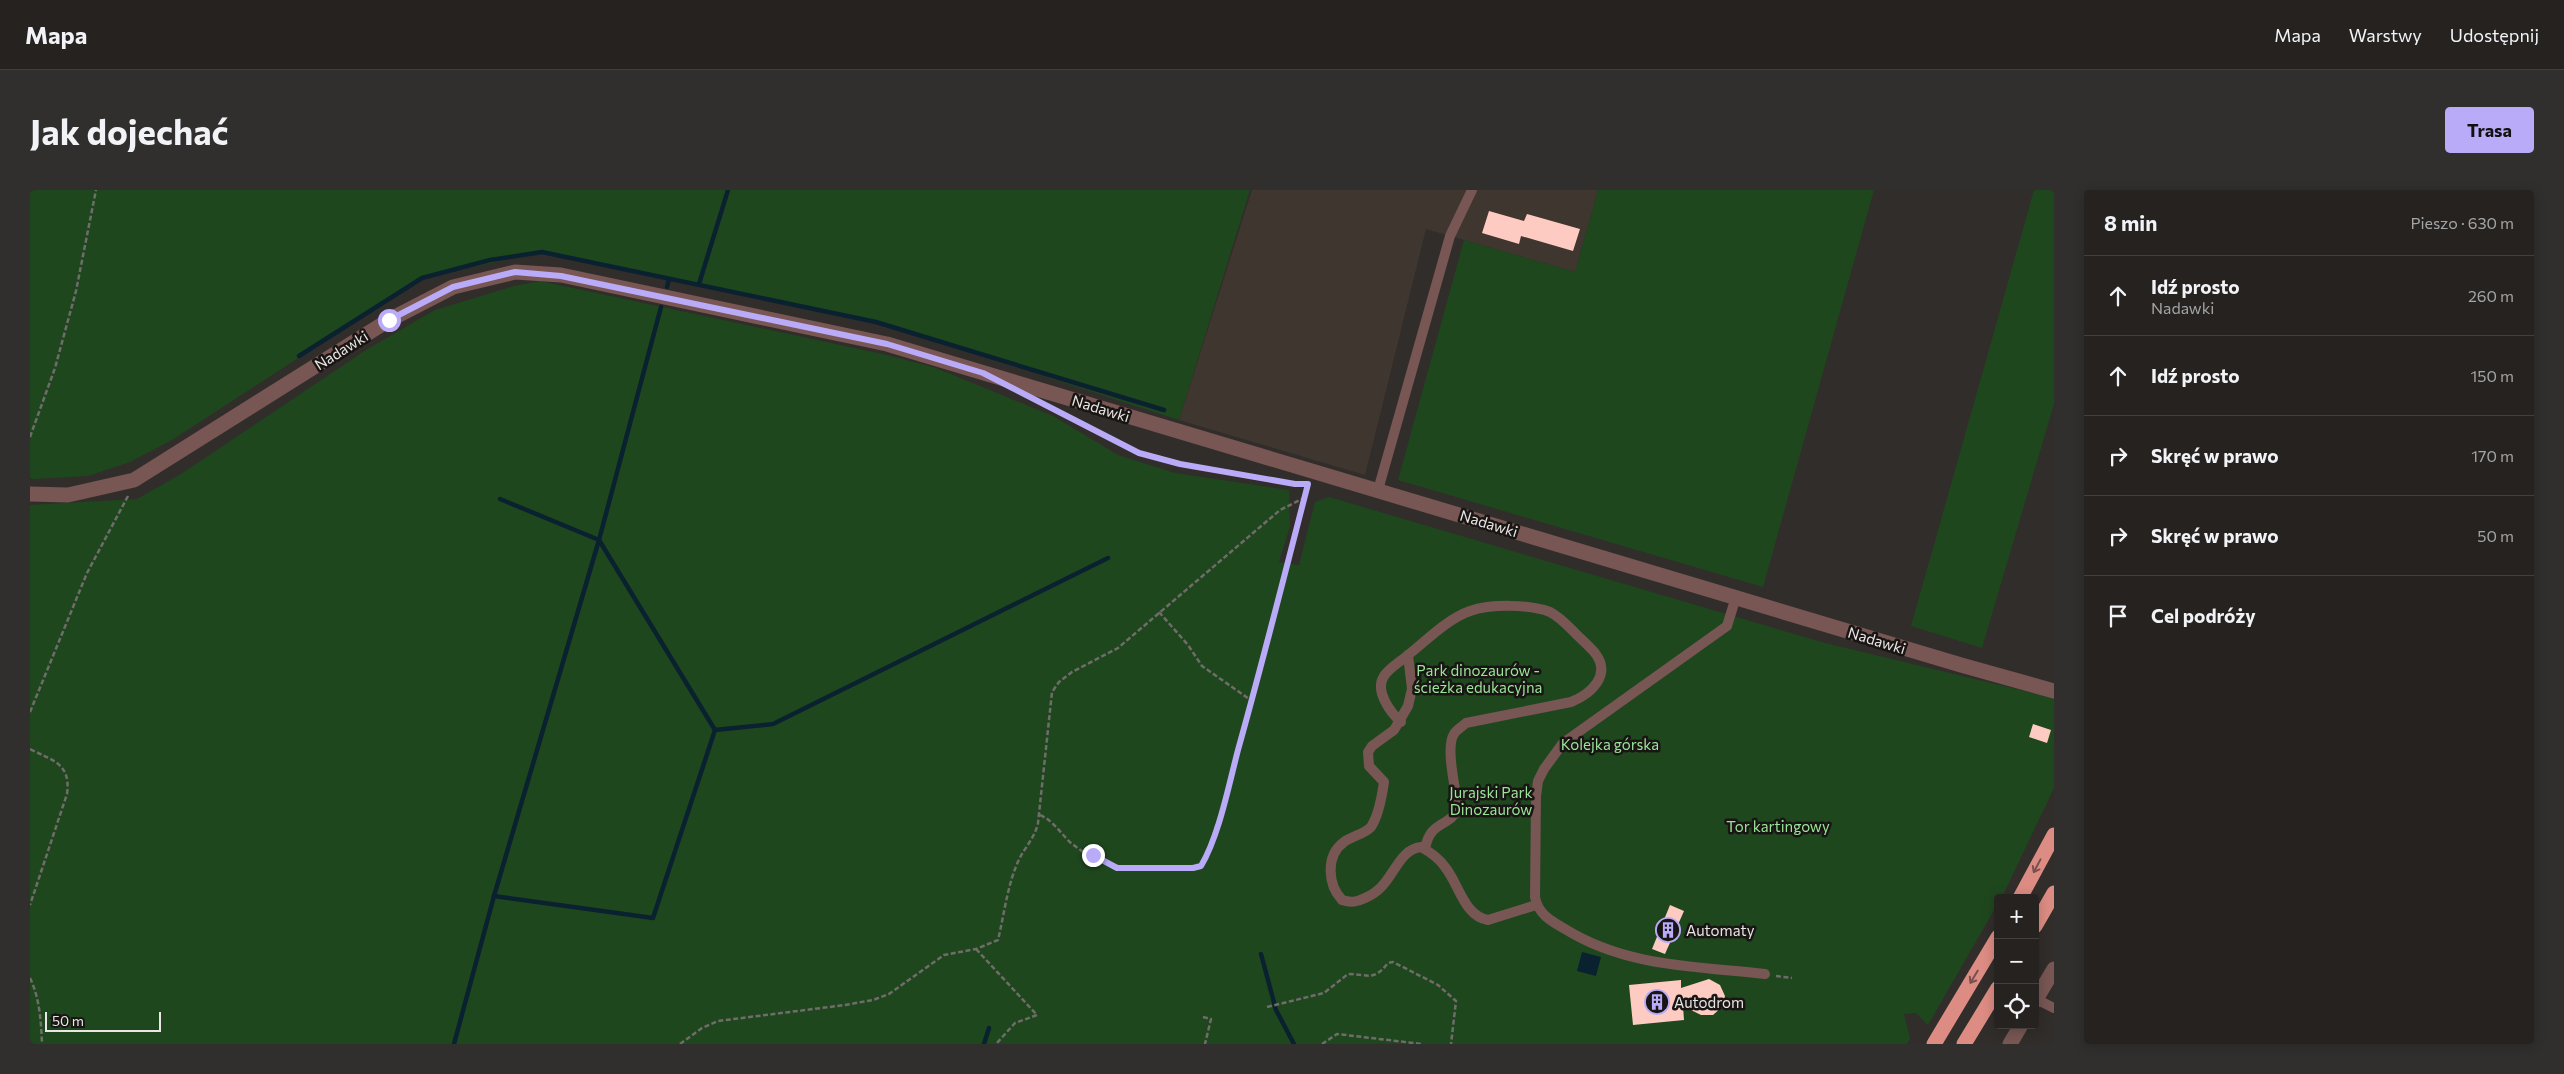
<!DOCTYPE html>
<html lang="pl">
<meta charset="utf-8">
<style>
:root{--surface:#252220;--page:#312f2d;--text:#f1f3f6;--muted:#a3a4a5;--line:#423f3e;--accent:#b9abf7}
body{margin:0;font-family:Commissioner,sans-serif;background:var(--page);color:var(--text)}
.controls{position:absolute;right:15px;bottom:15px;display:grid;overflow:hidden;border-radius:5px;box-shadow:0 2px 12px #0003}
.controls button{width:45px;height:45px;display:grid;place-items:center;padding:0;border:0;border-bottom:1px solid var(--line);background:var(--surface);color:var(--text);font:25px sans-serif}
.scale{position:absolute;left:15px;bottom:12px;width:116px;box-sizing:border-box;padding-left:5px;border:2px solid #e9e6e4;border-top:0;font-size:14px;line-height:18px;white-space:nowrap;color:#e9e6e4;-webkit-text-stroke:4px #181514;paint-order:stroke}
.stop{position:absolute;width:15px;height:15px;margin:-11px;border:4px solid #b9abf7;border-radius:50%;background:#fff}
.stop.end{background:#b9abf7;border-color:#fff;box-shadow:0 1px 5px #0008}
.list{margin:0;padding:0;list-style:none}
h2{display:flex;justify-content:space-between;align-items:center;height:65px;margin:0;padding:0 20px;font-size:21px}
h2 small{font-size:16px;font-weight:400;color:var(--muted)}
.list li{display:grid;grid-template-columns:32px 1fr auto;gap:15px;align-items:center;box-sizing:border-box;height:80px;padding:0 20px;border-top:1px solid var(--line)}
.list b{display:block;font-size:19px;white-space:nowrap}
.list p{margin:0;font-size:16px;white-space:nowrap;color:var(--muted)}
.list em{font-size:16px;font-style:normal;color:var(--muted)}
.icon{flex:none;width:28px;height:28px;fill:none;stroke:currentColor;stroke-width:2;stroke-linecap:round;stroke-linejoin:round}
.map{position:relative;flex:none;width:2024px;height:854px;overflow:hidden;border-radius:5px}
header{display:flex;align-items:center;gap:30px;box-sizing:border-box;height:70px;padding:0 25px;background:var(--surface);border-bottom:1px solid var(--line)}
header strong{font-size:24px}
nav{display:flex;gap:28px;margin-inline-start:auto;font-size:18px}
.intro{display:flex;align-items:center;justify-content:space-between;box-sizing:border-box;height:120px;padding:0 30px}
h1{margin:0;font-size:35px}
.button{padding:12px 22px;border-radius:5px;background:var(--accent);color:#111;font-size:18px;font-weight:700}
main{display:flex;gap:30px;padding:0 30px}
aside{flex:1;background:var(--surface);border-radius:5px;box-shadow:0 2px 12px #0003}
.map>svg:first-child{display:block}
.built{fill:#3f362f}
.green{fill:#1f471e}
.water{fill:#0a2230}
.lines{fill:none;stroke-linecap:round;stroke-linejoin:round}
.stream{stroke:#0a2230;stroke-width:4.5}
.building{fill:#fecbc2}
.path{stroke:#6f6c69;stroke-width:2.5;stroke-dasharray:5 2.5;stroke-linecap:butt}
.lane{stroke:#775653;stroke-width:10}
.street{stroke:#775653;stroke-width:15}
.highway{stroke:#dc8c83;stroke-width:15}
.oneway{stroke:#7a504c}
.route{stroke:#b9abf7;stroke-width:6}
.labels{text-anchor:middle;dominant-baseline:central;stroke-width:5;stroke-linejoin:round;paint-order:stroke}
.street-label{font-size:15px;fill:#e9e6e4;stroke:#181514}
.park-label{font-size:15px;fill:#9ae597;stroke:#181514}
.poi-label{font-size:15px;fill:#e9e6e4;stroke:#181514;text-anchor:start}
</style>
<header>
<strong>Mapa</strong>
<nav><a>Mapa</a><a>Warstwy</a><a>Udostępnij</a></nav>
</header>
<div class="intro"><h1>Jak dojechać</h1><a class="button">Trasa</a></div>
<main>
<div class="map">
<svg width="2024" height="854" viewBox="0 0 2024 854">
<rect width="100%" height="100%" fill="#312d2a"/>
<polygon class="built" points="1222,0 1568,0 1545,82 1396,39 1335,285 1149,230"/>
<g class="green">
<polygon points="0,0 1220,0 1149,230 846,132 512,62 392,88 142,250 100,272 58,286 3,289 0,288"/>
<polygon points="1568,0 1844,0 1733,397 1368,290 1434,50 1545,82"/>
<polygon points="2004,0 2024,0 2024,214 1952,458 1881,436"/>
<polygon points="510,91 857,165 906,178 1023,226 1088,265 1145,283 1259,300 1260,336 1249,372 1269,375 1285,312 1299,307 1795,453 2024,508 2024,598 1975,701 1971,708 1968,708 1968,713 1898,835 1886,823 1874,824 1880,848 1877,854 0,854 0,315 107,309 151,284 336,160 405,120 484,96"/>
</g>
<polygon class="water" points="1552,762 1571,767 1566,786 1547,781"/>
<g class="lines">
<g class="stream">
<polyline points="669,94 698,0"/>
<polyline points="637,97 639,89"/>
<polyline points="269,166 392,88 460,70 512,62 846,132 1134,220"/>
<polyline points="470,309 569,350 685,540"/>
<polyline points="464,706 623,728 685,540 743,534 1078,368"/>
<polyline points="1231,764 1246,820 1264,854"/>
<polyline points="424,854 464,706 569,350 631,117"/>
<polyline points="954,854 959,838"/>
</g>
</g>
<g class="building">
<polygon points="1459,21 1494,31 1497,24 1550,39 1543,61 1491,46 1489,54 1452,43"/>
<polygon points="2003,534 2021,540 2017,553 1999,547"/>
<polygon points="1640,715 1654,721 1635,764 1622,759"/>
<polygon points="1679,789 1690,795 1695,806 1692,817 1683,825 1671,825 1653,816 1654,830 1603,835 1599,795 1651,790 1651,798"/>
</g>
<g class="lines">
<g class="path">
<polyline points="1031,223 1067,243 1109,263 1150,274 1270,294"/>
<polyline points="0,247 25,178 46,101 66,0"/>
<polyline points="1129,422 1158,455 1172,476 1222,511"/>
<polyline points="0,522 57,383 98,306"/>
<path d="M0,559C23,571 41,573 37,604L0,715"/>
<path d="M1010,625C1024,631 1030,643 1041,653C1081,685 1117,679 1163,678L1171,675L1176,667L1192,618L1274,308"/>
<polyline points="946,759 1007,825 985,833 966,854"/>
<polyline points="1746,786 1762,788"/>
<path d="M0,788C10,809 11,832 12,854"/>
<path d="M1237,817L1294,803L1318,784C1338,784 1343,792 1358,773L1363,772L1408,795L1426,811L1421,854"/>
<polyline points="1173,827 1181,829 1175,854"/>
<path d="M650,854L672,838L688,831L815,815L843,810L859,804L914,765L946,759L968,750C974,725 977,698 987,674C993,659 1005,648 1008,633L1022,502L1029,492L1042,482L1088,458L1250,320L1274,308L1278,295"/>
<polyline points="1292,854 1307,844 1392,854"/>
</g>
<g class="lane">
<polyline points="1348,300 1420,46 1442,0"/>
<path d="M1706,407L1697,436L1533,553L1514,579L1508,591L1506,606L1505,707C1508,724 1521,731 1535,739C1596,777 1665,776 1735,784"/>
<path d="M1371,532C1361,523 1344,501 1354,486C1359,478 1370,472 1378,465"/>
<path d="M1395,659C1400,629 1421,638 1428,617C1426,601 1415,557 1424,544C1426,540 1432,537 1436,533L1541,512C1561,504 1582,485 1565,463C1559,456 1552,450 1546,444C1538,436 1530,427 1520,422C1500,414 1460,414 1440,421C1417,429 1396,451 1378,465L1382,499L1378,516L1364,540L1342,556L1338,562L1339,576L1354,592C1352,606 1349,625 1341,637C1335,644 1322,646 1314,652C1295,666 1298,695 1312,710C1321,713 1327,712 1335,708C1364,697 1365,660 1391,657C1400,662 1409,668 1415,677C1429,694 1434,726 1458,730L1506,715"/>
<polyline points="2006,809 2024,818"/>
</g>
<g class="street">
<polyline points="0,304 38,305 104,290 359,130 423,97 485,82 531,85 857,154 1931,475 2024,501"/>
<polyline points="2005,811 2024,779"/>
<polyline points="1980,854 1991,835"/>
</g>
<g class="highway">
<polyline points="1990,708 2024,645"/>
<polyline points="2005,736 2024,703"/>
<polyline points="1904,854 1968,747"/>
<polyline points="1934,854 1968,798"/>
</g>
</g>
<defs><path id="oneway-shaft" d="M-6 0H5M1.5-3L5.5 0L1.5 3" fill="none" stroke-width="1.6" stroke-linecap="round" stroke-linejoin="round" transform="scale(1.25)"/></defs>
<g class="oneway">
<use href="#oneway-shaft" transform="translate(2007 676) rotate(118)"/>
<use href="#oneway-shaft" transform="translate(1944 787) rotate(121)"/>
</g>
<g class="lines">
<path class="route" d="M359,130L423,97L485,82L531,86L857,154L953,183L1109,263L1150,274L1265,294H1278C1255,383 1233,471 1208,560C1199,594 1189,646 1171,676L1163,678H1087L1063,665"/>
</g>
<defs>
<symbol id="building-ring" viewBox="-11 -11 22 22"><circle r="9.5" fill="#181514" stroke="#b9abf7" stroke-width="1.5"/><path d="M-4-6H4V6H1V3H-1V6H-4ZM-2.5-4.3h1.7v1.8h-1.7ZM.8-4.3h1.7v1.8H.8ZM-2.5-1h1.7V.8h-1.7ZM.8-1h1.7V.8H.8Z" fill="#b9abf7"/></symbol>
</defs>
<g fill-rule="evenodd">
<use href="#building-ring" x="1624" y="726" width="28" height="28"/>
<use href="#building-ring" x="1613" y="798" width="28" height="28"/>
</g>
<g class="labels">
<g class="street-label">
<text transform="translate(311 160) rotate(-32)">Nadawki</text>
<text transform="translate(1071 218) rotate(17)">Nadawki</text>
<text transform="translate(1459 333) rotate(17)">Nadawki</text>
<text transform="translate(1847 450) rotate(17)">Nadawki</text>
</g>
<g class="park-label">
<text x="1448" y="480">Park dinozaurów -<tspan x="1448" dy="17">ścieżka edukacyjna</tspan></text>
<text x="1580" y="554">Kolejka górska</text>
<text x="1461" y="602">Jurajski Park<tspan x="1461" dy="17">Dinozaurów</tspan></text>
<text x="1748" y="636">Tor kartingowy</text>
</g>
<g class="poi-label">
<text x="1656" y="740">Automaty</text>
<text x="1644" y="812">Autodrom</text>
</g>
</g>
</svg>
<div class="controls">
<button>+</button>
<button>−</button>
<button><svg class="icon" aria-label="locate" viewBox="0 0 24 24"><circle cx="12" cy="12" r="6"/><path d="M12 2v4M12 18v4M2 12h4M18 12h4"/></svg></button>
</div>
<div class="scale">50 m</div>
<div class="stop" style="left:359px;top:130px"></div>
<div class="stop end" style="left:1063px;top:665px"></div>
</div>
<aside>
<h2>8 min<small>Pieszo · 630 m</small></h2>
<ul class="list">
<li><svg class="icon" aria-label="ahead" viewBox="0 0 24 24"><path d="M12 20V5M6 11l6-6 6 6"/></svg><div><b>Idź prosto</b><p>Nadawki</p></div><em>260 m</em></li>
<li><svg class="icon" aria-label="ahead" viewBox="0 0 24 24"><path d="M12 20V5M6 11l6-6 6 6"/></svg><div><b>Idź prosto</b></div><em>150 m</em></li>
<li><svg class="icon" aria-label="right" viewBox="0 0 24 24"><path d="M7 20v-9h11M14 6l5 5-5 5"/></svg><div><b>Skręć w prawo</b></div><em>170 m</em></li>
<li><svg class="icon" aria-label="right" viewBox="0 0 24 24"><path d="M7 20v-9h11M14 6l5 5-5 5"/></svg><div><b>Skręć w prawo</b></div><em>50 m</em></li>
<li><svg class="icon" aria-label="arrive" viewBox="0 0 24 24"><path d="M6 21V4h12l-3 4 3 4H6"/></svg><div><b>Cel podróży</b></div></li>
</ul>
</aside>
</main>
